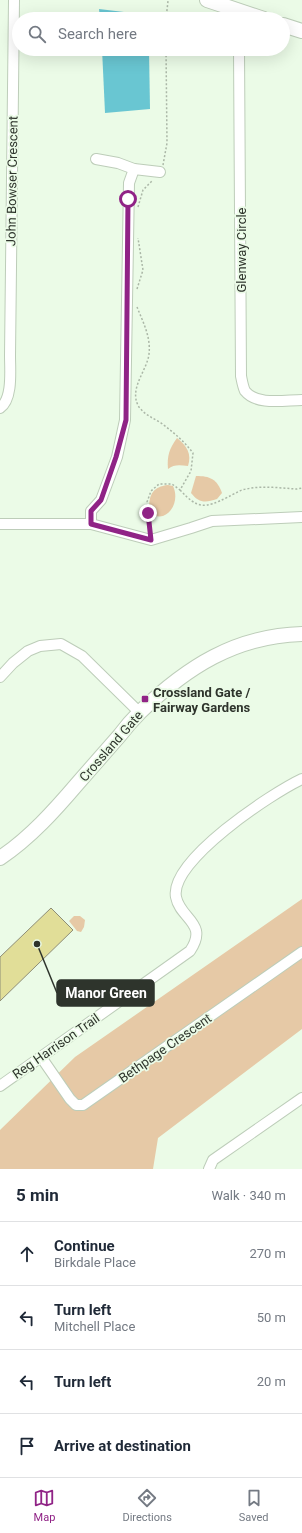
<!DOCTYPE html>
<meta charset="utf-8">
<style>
:root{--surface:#fff;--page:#f6f6f7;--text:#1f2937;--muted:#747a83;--line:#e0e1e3;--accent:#902386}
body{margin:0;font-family:Roboto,sans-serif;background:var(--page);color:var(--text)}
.stop{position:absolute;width:12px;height:12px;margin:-9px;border:3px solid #902386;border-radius:50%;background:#fff}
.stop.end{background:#902386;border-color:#fff;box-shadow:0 1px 4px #0008}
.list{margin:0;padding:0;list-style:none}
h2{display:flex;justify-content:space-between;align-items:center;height:52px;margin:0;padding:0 16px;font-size:17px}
h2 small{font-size:13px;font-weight:400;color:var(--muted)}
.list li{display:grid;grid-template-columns:26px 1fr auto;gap:12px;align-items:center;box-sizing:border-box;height:64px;padding:0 16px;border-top:1px solid var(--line)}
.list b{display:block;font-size:15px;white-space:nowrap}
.list p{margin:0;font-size:13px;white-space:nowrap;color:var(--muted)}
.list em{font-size:13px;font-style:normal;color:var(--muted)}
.icon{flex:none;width:22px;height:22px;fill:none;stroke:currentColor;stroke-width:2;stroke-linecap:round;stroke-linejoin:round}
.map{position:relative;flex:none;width:302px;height:1169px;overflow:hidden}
.search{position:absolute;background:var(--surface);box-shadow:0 4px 16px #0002;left:12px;right:12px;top:12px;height:44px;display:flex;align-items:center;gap:10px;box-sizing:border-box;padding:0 14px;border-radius:22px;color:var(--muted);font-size:15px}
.sheet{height:308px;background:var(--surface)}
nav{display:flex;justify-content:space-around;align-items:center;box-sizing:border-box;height:56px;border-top:1px solid var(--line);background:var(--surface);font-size:11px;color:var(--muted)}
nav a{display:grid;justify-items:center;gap:2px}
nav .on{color:var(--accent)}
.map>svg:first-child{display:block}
.green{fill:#e6c9a6}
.water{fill:#69c6d2}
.building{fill:#e1de98;stroke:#8e8d77}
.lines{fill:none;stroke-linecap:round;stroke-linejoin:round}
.street-casing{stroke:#bdcdb9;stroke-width:12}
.secondary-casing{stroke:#bdcdb9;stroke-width:16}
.path{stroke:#abb7a7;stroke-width:1.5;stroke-dasharray:2 2;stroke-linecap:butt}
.street{stroke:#fff;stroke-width:10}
.secondary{stroke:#fff;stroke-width:14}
.route{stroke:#902386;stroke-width:5}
.poi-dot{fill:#902386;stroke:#ebfbe7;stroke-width:1.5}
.labels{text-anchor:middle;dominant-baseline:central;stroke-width:3.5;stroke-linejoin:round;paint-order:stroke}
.street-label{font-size:13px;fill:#2e342c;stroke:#ebfbe7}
.poi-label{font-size:13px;font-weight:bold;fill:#2e342c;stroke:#ebfbe7;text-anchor:start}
.leader{fill:none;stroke:#2e342c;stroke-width:1.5}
.callout-dot{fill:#2e342c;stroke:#ebfbe7;stroke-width:1.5}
.callout{fill:#2e342c;stroke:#2e342c;stroke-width:1.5}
.callout-label{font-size:14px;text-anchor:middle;font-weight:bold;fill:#fff}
</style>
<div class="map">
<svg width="302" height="1169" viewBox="0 0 302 1169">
<rect width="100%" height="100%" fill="#ebfbe7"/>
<g class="green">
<path d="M177,438C187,446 192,454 188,466C180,465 174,464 168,469C167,456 169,449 177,438Z"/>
<path d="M196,476C210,476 217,479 222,493L217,499C205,503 199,503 191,493Z"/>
<path d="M168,485L173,486C178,496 175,511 163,516C160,517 154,516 150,516C148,500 149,487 168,485Z"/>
<polygon points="302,899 302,1029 158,1138 153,1169 0,1169 0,1130 75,1057"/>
<polygon points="74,916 80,916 85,920 84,927 81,932 77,931 69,921"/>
</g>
<g class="water">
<polygon points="99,9 149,15 149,19 100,19"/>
<polygon points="102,49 149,49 150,109 105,113"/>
</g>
<polygon class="building" points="51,908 73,930 0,1001 0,957"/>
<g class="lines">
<defs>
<g id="street">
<path d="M239,49L241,376C242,381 243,387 245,391C257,406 285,400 302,400"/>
<polyline points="96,159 118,163 134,169 160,172"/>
<path d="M0,408C13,399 10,370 10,356L14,0"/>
<polyline points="0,524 91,524 151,540 191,528 212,521 302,517"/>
<polyline points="91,524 91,511 101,500 117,457 125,420 129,183 134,169"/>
<polyline points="0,677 13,663 28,651 40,646 61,644 82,656 139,712"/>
<polyline points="41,1057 70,1099 76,1105 83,1105 302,952"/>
<path d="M0,1086L190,951C209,923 180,919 176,897C169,861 272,793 302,779"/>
<polyline points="209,1169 213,1160 302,1098"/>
</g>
<g id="secondary">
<polyline points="207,0 264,19"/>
<polyline points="283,25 302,31"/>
<path d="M0,858C30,838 55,810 78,783C92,767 106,751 120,735C126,727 133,719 140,712C187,667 235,636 302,634"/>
</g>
</defs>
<use href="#street" class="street-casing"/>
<use href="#secondary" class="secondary-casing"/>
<g class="path">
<polyline points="166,19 168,1"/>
<polyline points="163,165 167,143 166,49"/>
<polyline points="138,207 143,190 152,181"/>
<polyline points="137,289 143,270 138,238"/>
<path d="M137,307C143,322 151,337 149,354C147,371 128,389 139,407C145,415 153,418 161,423C173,432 184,441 193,453L191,471L180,490L172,484H159L151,491L147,502L150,530"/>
<path d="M180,490C198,509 204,509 228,497C232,495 237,492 242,490C260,485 279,488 297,489L302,488"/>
</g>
<use href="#street" class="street"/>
<use href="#secondary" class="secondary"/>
</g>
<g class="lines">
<polyline class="route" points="128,199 126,420 116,457 101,500 91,511 91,524 151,540 148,513"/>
</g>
<rect class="poi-dot" x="141" y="695" width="8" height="8" rx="2"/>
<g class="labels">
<g class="street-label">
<text transform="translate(12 181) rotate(-89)">John Bowser Crescent</text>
<text transform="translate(241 250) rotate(-90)">Glenway Circle</text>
<text transform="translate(111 746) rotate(-49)">Crossland Gate</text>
<text transform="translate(56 1046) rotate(-35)">Reg Harrison Trail</text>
<text transform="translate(165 1048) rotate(-35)">Bethpage Crescent</text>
</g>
<g class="poi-label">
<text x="153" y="692">Crossland Gate /<tspan x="153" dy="15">Fairway Gardens</tspan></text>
</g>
</g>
<path class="leader" d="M37 944L57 993"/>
<circle class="callout-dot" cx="37" cy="944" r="4"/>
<rect class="callout" x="57" y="980" width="97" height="26" rx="4"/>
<g class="callout-label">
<text x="106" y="998">Manor Green</text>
</g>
</svg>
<div class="stop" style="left:128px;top:199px"></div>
<div class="stop end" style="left:148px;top:513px"></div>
<div class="search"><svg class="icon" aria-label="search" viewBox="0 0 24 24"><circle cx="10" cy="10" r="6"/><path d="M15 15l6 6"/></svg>Search here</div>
</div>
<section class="sheet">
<h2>5 min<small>Walk · 340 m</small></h2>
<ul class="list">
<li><svg class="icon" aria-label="ahead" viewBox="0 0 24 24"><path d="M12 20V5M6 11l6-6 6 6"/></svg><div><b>Continue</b><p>Birkdale Place</p></div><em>270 m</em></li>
<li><svg class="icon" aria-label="left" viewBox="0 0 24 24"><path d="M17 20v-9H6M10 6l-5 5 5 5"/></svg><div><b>Turn left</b><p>Mitchell Place</p></div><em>50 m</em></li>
<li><svg class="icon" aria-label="left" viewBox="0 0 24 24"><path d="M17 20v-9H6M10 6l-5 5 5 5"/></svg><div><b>Turn left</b></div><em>20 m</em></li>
<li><svg class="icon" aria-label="arrive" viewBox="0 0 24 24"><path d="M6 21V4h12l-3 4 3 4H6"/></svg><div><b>Arrive at destination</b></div></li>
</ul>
</section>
<nav>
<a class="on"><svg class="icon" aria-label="map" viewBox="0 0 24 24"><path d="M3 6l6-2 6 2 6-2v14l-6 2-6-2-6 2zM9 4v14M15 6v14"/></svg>Map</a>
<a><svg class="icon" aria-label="directions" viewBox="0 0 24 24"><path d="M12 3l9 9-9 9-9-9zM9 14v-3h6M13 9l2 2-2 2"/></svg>Directions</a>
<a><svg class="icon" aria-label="saved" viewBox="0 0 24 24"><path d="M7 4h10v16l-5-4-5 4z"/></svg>Saved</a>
</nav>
